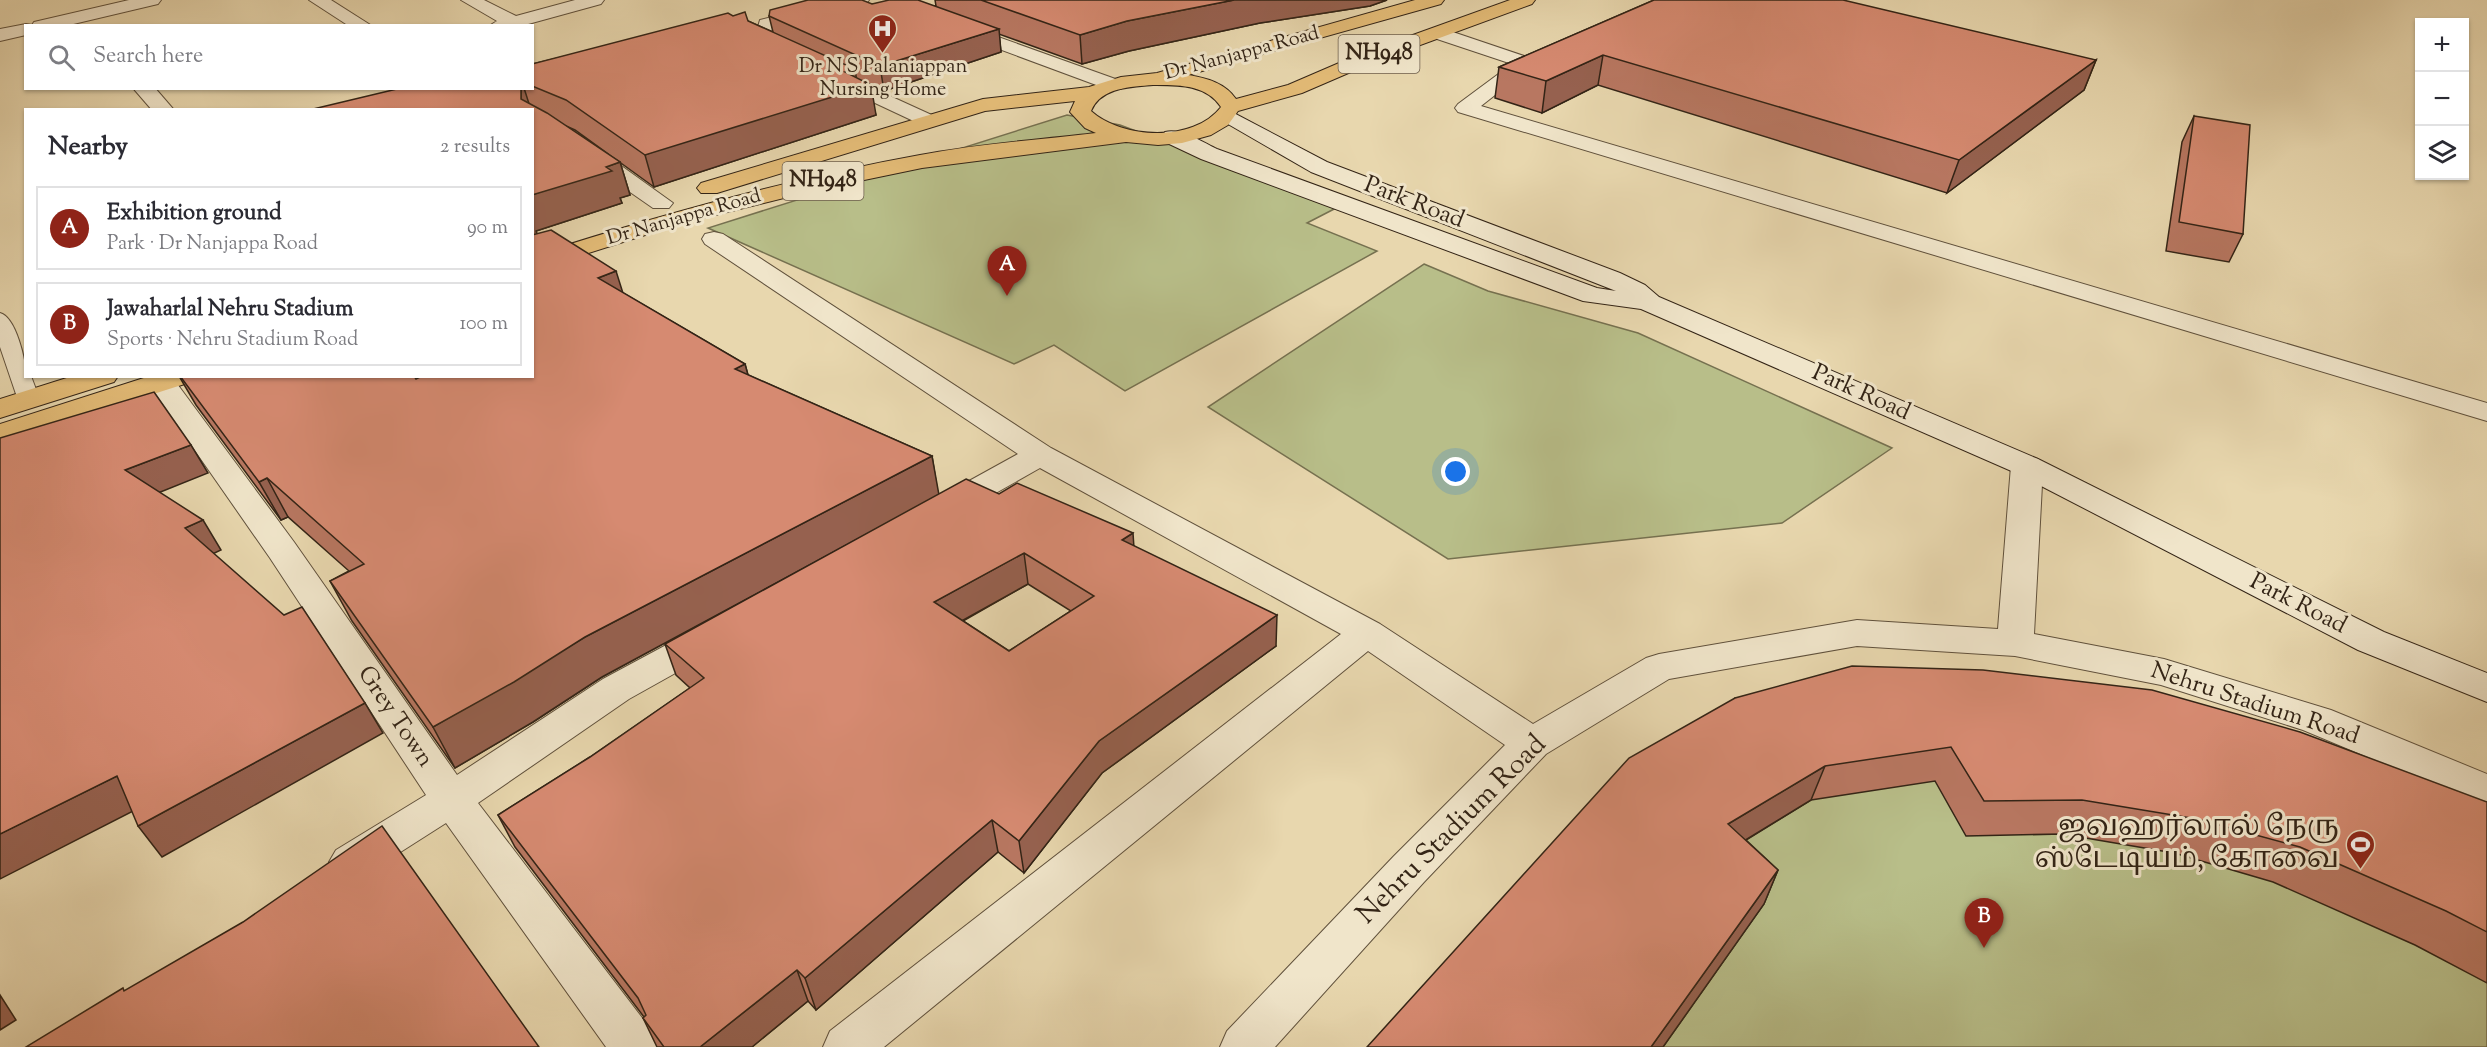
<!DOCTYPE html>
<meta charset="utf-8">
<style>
:root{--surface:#fff;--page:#f7f7f7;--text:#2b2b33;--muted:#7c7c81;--line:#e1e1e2;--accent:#8f2418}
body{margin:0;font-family:"Sorts Mill Goudy","Noto Serif Tamil",serif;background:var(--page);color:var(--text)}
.controls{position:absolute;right:18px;top:18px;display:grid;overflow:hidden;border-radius:0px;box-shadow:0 2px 4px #0004}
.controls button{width:54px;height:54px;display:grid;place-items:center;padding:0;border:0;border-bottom:2px solid var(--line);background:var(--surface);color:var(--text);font:30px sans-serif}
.you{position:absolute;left:1456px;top:472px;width:21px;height:21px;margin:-15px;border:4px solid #fff;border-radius:50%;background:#1a73e8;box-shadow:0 0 0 9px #1a73e833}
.badge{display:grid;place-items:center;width:39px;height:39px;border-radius:50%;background:var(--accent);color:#fff;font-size:20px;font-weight:700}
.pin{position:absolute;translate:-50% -50px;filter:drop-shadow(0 2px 3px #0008)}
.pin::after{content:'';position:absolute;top:32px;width:21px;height:18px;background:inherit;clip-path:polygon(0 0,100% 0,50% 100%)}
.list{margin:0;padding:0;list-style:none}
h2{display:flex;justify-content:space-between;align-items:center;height:78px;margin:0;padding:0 24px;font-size:26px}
h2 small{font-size:20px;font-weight:400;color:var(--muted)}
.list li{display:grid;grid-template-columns:39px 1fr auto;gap:18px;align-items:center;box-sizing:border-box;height:84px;margin:0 12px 12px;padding:0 12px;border:2px solid var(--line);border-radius:0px}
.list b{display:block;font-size:22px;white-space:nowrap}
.list p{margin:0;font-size:20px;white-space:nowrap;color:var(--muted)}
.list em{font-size:20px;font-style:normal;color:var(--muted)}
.icon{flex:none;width:33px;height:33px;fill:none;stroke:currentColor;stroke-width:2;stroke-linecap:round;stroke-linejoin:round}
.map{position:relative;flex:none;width:2487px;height:1047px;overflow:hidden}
.search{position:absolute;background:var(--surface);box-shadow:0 2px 4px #0004;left:24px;top:24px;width:510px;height:66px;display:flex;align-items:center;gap:15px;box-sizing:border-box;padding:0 21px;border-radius:0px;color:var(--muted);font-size:22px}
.panel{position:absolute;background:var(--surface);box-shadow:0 2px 4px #0004;left:24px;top:108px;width:510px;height:270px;border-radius:0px}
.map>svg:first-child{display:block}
.green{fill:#b8be89;stroke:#767150;stroke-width:1.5}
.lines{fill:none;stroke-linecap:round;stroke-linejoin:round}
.lane-casing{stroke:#60513c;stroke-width:2}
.street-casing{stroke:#60513c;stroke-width:2}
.secondary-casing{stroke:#332416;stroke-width:2}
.highway-casing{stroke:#332416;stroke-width:2}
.lane{fill:#f0e5ca;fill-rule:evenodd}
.street{fill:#f0e5ca;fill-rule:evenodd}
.secondary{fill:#f0e5ca;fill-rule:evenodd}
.highway{fill:#e4bc77;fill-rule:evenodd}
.wall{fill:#b87761;stroke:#332416;stroke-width:1.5;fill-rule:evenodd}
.shaded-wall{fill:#96614f;stroke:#332416;stroke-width:1.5}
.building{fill:#d68a71;stroke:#332416;stroke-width:1.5;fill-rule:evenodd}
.labels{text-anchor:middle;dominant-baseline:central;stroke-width:6;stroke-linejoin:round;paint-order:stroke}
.far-street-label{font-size:20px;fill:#332416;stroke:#f0e5ca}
.far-poi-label{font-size:20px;fill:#332416;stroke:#f0e5ca}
.shield{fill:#f0e5ca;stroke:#6c5e4c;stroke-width:1.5}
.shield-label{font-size:22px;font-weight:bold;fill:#332416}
.street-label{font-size:24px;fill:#332416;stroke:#f0e5ca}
.near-poi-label{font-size:28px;fill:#332416;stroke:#f0e5ca;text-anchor:end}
.near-street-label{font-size:28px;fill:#332416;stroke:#f0e5ca}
</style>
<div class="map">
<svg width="2487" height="1047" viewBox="0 0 2487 1047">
<rect width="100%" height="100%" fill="#e8d7ae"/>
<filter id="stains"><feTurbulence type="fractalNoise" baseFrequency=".00333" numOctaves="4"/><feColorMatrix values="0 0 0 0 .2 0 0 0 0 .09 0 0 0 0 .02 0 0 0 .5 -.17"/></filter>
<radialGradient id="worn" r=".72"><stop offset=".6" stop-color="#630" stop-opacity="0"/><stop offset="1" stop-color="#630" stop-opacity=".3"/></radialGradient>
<g class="green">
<polygon points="1067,115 1120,125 1338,207 1307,223 1377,251 1125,391 1054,345 1014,364 708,228"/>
<polygon points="1424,264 1488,291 1638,333 1892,448 1782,523 1448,559 1208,407"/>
<polygon points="1724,732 2487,849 2487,1047 1393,1047"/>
</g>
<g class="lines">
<defs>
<path id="lane" d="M0,313C16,317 26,361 26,376H31L40,400L37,405H21L18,400L0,347Z"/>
<g id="street">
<polygon points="129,0 161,0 158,4 65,26 26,26 26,35 0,41 0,29 26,24 32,25 34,22"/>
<polygon points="309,0 331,0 372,26 349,26"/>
<polygon points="461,0 484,0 516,16 575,0 604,0 601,4 521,26 489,26 497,21"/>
<polygon points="839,0 869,0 866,4 774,27 772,41 796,52 799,56 796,60 782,60 753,43 760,20"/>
<polygon points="959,23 1121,81 1124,85 1121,89 1107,89 953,32 950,28"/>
<polygon points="1438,27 1533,59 1536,63 1481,106 2487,403 2487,421 1458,112 1455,108 1458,104 1512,64 1431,37 1429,33"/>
<polygon points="833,70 936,117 940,121 936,125 922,125 826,80 823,76 826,72"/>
<polygon points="133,88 155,88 174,110 152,110"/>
<polygon points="532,113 574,132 673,203 669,208 653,208 558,142 532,128"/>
<polygon points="714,232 723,234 1051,448 1380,624 1533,724 1646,658 1659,654 1857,620 1998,629 2011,466 2016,459 2027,457 2038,459 2043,466 2034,634 2164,659 2331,710 2487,774 2487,807 2303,730 2161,685 2015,656 1857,646 1669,679 1546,754 1424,882 1275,1047 1220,1047 1227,1031 1394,856 1505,745 1368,651 884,1047 823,1047 830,1031 1341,634 1040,468 955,516 943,519 931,516 927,509 931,502 1018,454 705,244 702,239 705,234"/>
<polygon points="152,377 172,377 294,542 457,775 603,679 696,629 709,625 722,629 727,638 722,647 629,699 478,803 652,1031 659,1047 606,1047 446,823 366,874 351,880 336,874 329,862 336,850 426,795 270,558 148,383"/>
</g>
<path id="secondary" d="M1228,110L1327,162L1620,273L1645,285L1659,297L2038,459L2384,632L2487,673V702L2358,650L2016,473L1641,309L1583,301L1201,159L1165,142L1162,137L1165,132C1182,128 1202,142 1217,149L1597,288L1616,291L1311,172L1221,120L1218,116L1221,112Z"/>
<g id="highway">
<path d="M1415,0H1444L1441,4L1188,75C1207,78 1225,83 1236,99L1288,85L1360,54L1510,0H1535L1532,4L1374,62L1302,93L1238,111L1228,125L1211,135L1182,143L1158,145L1126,142L922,168L816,190L683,223L532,271V256C660,215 788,179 920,155C977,144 1037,140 1096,133L1085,128L1070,112L1075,101L985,111L717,193H701L697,188L701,183L983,99L1089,87L1121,77L1157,73ZM1153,85C1177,85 1206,84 1221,107C1193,143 1122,139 1091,111C1101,87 1131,87 1153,85Z"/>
<polygon points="73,376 118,376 114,382 0,418 0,399"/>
<polygon points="150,376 195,376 191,382 0,443 0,424"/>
</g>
</defs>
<use href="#lane" class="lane-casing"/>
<use href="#street" class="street-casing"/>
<use href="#secondary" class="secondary-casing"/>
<use href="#highway" class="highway-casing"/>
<use href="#lane" class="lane"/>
<use href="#street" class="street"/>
<use href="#secondary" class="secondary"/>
<use href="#highway" class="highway"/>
</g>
<g class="wall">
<path d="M935,0H1387L1370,6L1260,23L1129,51L1082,64L999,34L1001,52L884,91L866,82L876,115L654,187L575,130L566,126L620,162L630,195L620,198L622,203L536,231L537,234L623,293L745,364L748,375L932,456L938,494H999L1134,546L1276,646L1102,773L1024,873L998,852L816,1010L808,1001L752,1047H657L643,1018L644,1017L515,847L498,815L590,757L690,688L676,675L665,644L836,550L602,677L533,722L455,768L352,621L330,581L349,571L288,517L281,520L196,405L179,376H414L416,379L532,376L401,88H532V64L733,16L748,21L773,32L769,16L872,4L936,6ZM1028,584L1071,611L1009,651L963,621Z"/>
<polygon points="1654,0 2096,60 2084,90 1947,193 1598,85 1542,113 1495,98 1499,67"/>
<polygon points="2194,116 2243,234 2229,262 2166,251 2182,142"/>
<polygon points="1735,698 2487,802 2487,983 2415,945 2273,882 2174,853 2062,834 1966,836 1935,781 1811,800 1746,840 1778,870 1764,904 1663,1047"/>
</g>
<g class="shaded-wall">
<polygon points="1234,0 1387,0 1370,6 1260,23 1129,51 1082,64 1080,35 1127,21"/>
<polygon points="999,29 1001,52 884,91 880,66"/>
<polygon points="1603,55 1598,85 1542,113 1546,81"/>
<polygon points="2096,60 2084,90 1947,193 1959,160"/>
<polygon points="855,69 858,89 871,85 876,115 654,187 645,155 845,72"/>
<polygon points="521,88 524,88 531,110 521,99"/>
<polygon points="620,162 630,195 620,198 622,203 536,231 542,250 532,254 532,195 606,167"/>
<polygon points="616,271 627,306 598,278"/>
<polygon points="745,364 755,401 735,369"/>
<polygon points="191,445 208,473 143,499 125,470"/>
<polygon points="932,456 939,495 602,677 533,722 455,768 433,727 585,637"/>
<polygon points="267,478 288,517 281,520 259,482"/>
<polygon points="203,520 221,550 204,558 185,528"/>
<polygon points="1133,533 1135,563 1122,540"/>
<polygon points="1024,553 1028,584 940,633 934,602"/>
<polygon points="1277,615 1276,646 1102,773 1024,873 1019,841 1099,741"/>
<polygon points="365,703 383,733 162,857 138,826"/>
<polygon points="1825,766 1811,800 1716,858 1728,824"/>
<polygon points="117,776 141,807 0,879 0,834"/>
<polygon points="992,820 998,852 816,1010 805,978"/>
<polygon points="1778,870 1764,904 1663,1047 1651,1047"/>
<polygon points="797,970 808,1001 752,1047 700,1047"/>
<polygon points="0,995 16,1020 0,1030"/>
</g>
<g class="building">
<polygon points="808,0 862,0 872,4 889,0 918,0 999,29 880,66 769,16 770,10"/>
<polygon points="981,0 1234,0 1127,21 1080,35"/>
<polygon points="1654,0 1843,0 2096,60 1959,160 1603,55 1546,81 1499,67"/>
<polygon points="745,12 748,21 855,69 845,72 871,85 645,155 566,100 532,86 532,64 728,13 733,16"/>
<polygon points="401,88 521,88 521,99 547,113 620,162 606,167 612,171 532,195 532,110 309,110"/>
<polygon points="2194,116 2250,125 2243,234 2179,222"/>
<polygon points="551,230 616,271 598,278 745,364 735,369 932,456 585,637 514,682 433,727 330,581 364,564 267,478 259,482 180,376 414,376 416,379 422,376 532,376 532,235"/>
<polygon points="154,392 191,445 125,470 203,520 185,528 284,615 302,607 365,703 138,826 117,776 0,834 0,438"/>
<path d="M966,479L999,494L1017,483L1133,533L1122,540L1277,615L1099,741L1019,841L992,820L805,978L797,970L700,1047H664L643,1018L646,1015L638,998L498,815L590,757L704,678L665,644ZM1024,553L1094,596L1009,651L934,602Z"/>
<polygon points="1852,666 1983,670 2152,690 2300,732 2487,802 2487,932 2446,911 2300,847 2197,819 2082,800 1984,801 1951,747 1825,766 1728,824 1778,870 1651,1047 1367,1047 1629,758 1735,698"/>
<polygon points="382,826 539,1047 26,1047 123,988 124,991 243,922"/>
</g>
<defs>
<symbol id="hospital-pin" viewBox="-11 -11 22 30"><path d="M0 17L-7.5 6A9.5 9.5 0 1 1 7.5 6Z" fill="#8f2418" stroke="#f0e5ca"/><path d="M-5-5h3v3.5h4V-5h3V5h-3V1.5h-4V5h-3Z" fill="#fff"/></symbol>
<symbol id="stadium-pin" viewBox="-11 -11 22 30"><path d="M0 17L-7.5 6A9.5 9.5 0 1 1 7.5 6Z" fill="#8f2418" stroke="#f0e5ca"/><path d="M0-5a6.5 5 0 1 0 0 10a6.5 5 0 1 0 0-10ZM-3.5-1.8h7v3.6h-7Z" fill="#fff"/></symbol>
</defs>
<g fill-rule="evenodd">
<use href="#hospital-pin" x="866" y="12" width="33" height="45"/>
<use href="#stadium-pin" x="2344" y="828" width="33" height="45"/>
</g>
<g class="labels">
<g class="far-street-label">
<text transform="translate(1242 54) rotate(-15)">Dr Nanjappa Road</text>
<text transform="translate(684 218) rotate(-16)">Dr Nanjappa Road</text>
</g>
<g class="far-poi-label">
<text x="883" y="67">Dr N S Palaniappan<tspan x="883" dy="23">Nursing Home</tspan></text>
</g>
<g class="shield">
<rect x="1338.5" y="35" width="81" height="38" rx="4.5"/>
<rect x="782.5" y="162" width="81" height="38" rx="4.5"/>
</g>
<g class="shield-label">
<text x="1379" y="54">NH948</text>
<text x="823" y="181">NH948</text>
</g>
<g class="street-label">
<text transform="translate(1414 203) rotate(21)">Park Road</text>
<text transform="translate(1861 393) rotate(24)">Park Road</text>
<text transform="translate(2298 604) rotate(27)">Park Road</text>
<text transform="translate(2255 704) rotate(18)">Nehru Stadium Road</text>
<text transform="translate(395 717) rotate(56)">Grey Town</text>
</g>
<g class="near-poi-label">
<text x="2339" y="828">ஜவஹர்லால் நேரு<tspan x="2339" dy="32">ஸ்டேடியம், கோவை</tspan></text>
</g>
<g class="near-street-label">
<text transform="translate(1452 830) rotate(-45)">Nehru Stadium Road</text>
</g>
</g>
<rect width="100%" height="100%" filter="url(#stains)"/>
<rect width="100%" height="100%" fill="url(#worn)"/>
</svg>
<div class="controls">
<button>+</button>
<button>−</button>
<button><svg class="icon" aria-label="layers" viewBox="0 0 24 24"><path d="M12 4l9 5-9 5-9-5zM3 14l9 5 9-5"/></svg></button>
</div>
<div class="you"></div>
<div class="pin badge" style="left:1007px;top:296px">A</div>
<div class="pin badge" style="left:1984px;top:948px">B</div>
<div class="search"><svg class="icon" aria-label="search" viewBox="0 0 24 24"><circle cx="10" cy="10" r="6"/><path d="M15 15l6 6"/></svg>Search here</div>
<section class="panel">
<h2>Nearby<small>2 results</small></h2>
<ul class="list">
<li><span class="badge">A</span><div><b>Exhibition ground</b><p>Park · Dr Nanjappa Road</p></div><em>90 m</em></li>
<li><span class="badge">B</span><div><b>Jawaharlal Nehru Stadium</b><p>Sports · Nehru Stadium Road</p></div><em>100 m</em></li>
</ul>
</section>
</div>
